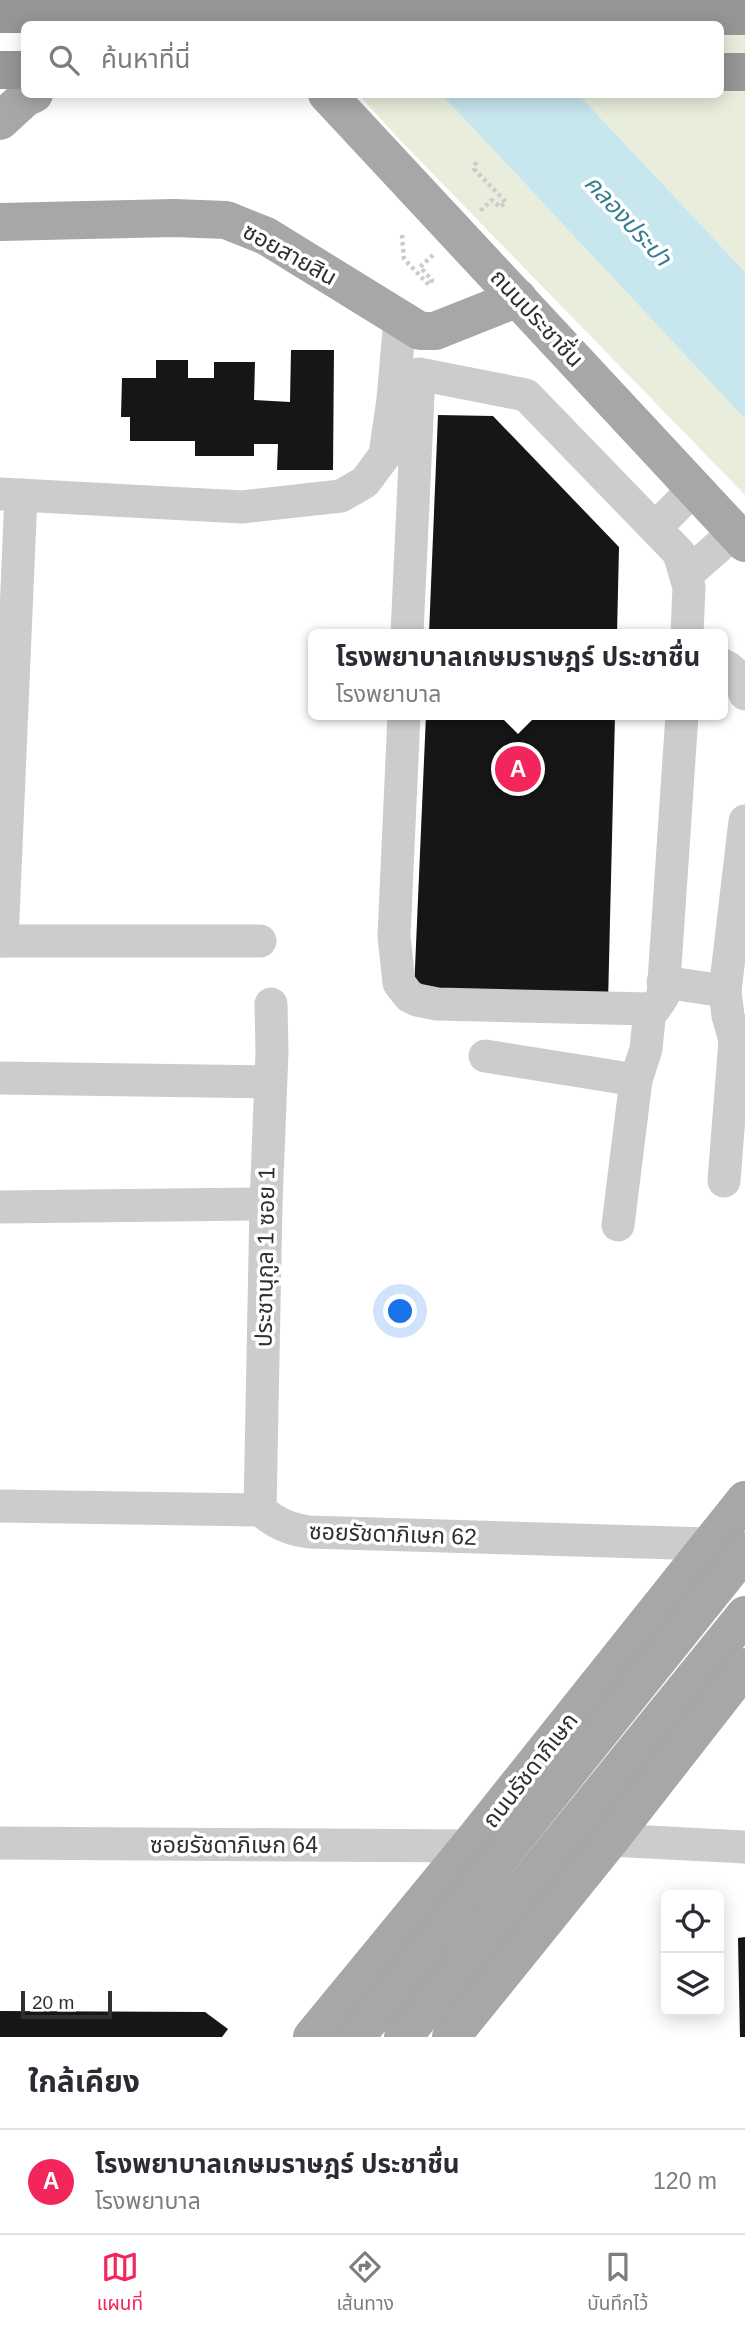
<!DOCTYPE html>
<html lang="th">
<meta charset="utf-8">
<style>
:root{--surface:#fff;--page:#f7f7f7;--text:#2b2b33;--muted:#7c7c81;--line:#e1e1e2;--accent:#f2265a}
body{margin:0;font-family:Arial,"Noto Sans Thai",sans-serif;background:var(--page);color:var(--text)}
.controls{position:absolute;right:21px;bottom:21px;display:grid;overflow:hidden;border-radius:10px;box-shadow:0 4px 18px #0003}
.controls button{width:63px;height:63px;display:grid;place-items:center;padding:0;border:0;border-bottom:2px solid var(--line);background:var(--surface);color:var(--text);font:35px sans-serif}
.scale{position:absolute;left:21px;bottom:18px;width:91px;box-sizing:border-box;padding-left:7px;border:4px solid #2f2f2f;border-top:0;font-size:19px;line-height:24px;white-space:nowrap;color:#2f2f2f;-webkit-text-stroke:5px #fff;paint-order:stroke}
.you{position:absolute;left:401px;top:1312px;width:24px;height:24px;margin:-18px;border:5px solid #fff;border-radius:50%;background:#1a73e8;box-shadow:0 0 0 10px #1a73e833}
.badge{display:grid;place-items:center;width:46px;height:46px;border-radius:50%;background:var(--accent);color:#fff;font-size:23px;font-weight:700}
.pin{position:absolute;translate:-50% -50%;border:4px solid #fff;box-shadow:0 2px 7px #0006}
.popup{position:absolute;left:308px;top:629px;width:420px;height:91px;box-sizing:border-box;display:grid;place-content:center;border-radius:10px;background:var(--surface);filter:drop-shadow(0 2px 5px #0005);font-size:23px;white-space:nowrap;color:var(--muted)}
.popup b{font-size:26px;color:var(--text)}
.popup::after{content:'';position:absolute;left:50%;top:100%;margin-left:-14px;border:14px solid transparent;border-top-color:var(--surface)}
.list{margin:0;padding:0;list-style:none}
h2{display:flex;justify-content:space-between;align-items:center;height:91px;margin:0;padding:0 28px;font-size:30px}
h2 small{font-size:23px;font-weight:400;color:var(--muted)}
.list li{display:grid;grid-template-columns:46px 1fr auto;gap:21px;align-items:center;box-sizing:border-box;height:105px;padding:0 28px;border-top:2px solid var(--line)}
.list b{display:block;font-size:26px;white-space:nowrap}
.list p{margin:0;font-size:23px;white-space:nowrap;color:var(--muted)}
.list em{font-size:23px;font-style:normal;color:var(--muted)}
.icon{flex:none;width:38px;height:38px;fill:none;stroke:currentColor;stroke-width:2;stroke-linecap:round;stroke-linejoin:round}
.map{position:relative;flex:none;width:745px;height:2037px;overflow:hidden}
.search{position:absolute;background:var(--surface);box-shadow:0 4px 18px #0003;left:21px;right:21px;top:21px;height:77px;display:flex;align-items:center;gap:18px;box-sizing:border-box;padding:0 24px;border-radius:10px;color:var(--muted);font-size:26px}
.sheet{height:196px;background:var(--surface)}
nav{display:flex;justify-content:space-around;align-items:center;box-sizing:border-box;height:98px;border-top:2px solid var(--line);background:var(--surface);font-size:19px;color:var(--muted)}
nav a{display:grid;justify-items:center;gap:4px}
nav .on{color:var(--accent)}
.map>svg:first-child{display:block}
.green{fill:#e8eddc}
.water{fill:#c7e6ee}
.building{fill:#161616}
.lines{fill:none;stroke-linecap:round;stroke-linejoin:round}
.path{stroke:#ccc;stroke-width:4.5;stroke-dasharray:3.5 3.5;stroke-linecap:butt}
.minor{stroke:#ccc;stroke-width:33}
.major{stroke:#a7a7a7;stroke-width:38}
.highway{stroke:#969696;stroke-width:38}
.labels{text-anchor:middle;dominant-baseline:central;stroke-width:7;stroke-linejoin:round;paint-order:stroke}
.street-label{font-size:23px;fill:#2f2f2f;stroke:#fff}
.water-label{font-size:24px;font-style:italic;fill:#357e91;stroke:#fff}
</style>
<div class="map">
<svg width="745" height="2037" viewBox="0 0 745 2037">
<rect width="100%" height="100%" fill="#fff"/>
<g class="green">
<polygon points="745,0 745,272 579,95 720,94 720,24"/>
<polygon points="359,95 442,95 745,419 745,495 401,141"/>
</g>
<polygon class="water" points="442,95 579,95 745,272 745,419"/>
<g class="building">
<polygon points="291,350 334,350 333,470 277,470 278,444 254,444 254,456 195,456 195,441 130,441 130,417 121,417 122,378 156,378 156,360 188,360 188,378 214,378 214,362 255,362 254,400 290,402"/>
<polygon points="438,415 493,416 619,547 617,634 429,634"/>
<polygon points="426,715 615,715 608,1003 414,991"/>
<polygon points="745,1937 745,2037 740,2037 738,1938"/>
<polygon points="0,2011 205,2012 228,2029 222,2037 0,2037"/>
</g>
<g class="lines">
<g class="path">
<polyline points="476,162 474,169 506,202 500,207 492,200 480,211"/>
<polyline points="402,235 404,259 429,285 432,280 420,267 433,255"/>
</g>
<g class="minor">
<polyline points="0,494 242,507 341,496 365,482 385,455 393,399 400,319"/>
<polyline points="655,528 694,489"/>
<polyline points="686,575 735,532"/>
<polyline points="407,634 419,374 526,395 679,553 689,587 687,634"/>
<path d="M723,665C736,671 740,681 745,694"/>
<polyline points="404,715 394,936 399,983 409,996 417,1000 437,1004 650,1009 655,1008 663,996 682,715"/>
<polyline points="745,821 725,991 728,1016 735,1040 745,1038"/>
<polyline points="0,941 260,941"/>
<polyline points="2,941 21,495"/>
<polyline points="663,982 725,991"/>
<polyline points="485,1056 636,1080"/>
<polyline points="0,1078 269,1082"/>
<polyline points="724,1181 735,1040"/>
<polyline points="0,1207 266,1204"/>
<polyline points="618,1225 636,1080 646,1049 650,1009"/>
<path d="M0,1506L260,1510C276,1523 288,1529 309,1532L709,1544"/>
<polyline points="260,1510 266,1204 272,1052 271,1004"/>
<polyline points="610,1840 745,1847"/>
<polyline points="0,1843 469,1846"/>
</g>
<g class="major">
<polyline points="327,94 745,543"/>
<polyline points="0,121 25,98 34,94"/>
<polyline points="0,222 174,218 226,220 266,236 420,331 435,331 518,298"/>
<polyline points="312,2037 469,1846 745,1500"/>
<polyline points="356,2037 745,1551"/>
<polyline points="403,2037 745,1615"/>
<polyline points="451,2037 610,1840 745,1667"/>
</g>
<g class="highway">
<polyline points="0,14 745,16"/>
<polyline points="0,70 24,70"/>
<polyline points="720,72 745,72"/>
</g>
</g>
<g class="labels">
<g class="street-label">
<text transform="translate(290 254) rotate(29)">ซอยสายสิน</text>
<text transform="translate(537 318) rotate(47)">ถนนประชาชื่น</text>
<text transform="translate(265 1257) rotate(-89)">ประชานุกูล 1 ซอย 1</text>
<text transform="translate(393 1534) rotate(2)">ซอยรัชดาภิเษก 62</text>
<text transform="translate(530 1770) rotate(-52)">ถนนรัชดาภิเษก</text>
<text x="234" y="1845">ซอยรัชดาภิเษก 64</text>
</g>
<g class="water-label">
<text transform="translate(628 220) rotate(47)">คลองประปา</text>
</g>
</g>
</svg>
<div class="controls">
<button><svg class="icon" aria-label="locate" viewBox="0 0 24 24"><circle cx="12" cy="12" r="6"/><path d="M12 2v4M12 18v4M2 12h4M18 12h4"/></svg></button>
<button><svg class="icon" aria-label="layers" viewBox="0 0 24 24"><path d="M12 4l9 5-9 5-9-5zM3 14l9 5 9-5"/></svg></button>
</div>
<div class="scale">20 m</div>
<div class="you"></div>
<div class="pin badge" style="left:518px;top:769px">A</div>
<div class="popup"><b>โรงพยาบาลเกษมราษฎร์ ประชาชื่น</b>โรงพยาบาล</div>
<div class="search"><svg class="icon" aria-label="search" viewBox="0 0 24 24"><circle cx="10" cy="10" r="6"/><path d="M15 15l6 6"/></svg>ค้นหาที่นี่</div>
</div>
<section class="sheet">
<h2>ใกล้เคียง<small></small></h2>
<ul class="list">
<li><span class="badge">A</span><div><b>โรงพยาบาลเกษมราษฎร์ ประชาชื่น</b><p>โรงพยาบาล</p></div><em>120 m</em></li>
</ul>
</section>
<nav>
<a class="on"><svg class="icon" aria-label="map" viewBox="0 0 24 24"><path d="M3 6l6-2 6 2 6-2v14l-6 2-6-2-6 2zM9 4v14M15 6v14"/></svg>แผนที่</a>
<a><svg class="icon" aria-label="directions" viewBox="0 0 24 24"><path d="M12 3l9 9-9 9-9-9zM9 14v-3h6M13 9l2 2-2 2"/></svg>เส้นทาง</a>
<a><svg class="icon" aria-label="saved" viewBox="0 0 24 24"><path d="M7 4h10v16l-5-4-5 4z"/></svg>บันทึกไว้</a>
</nav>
